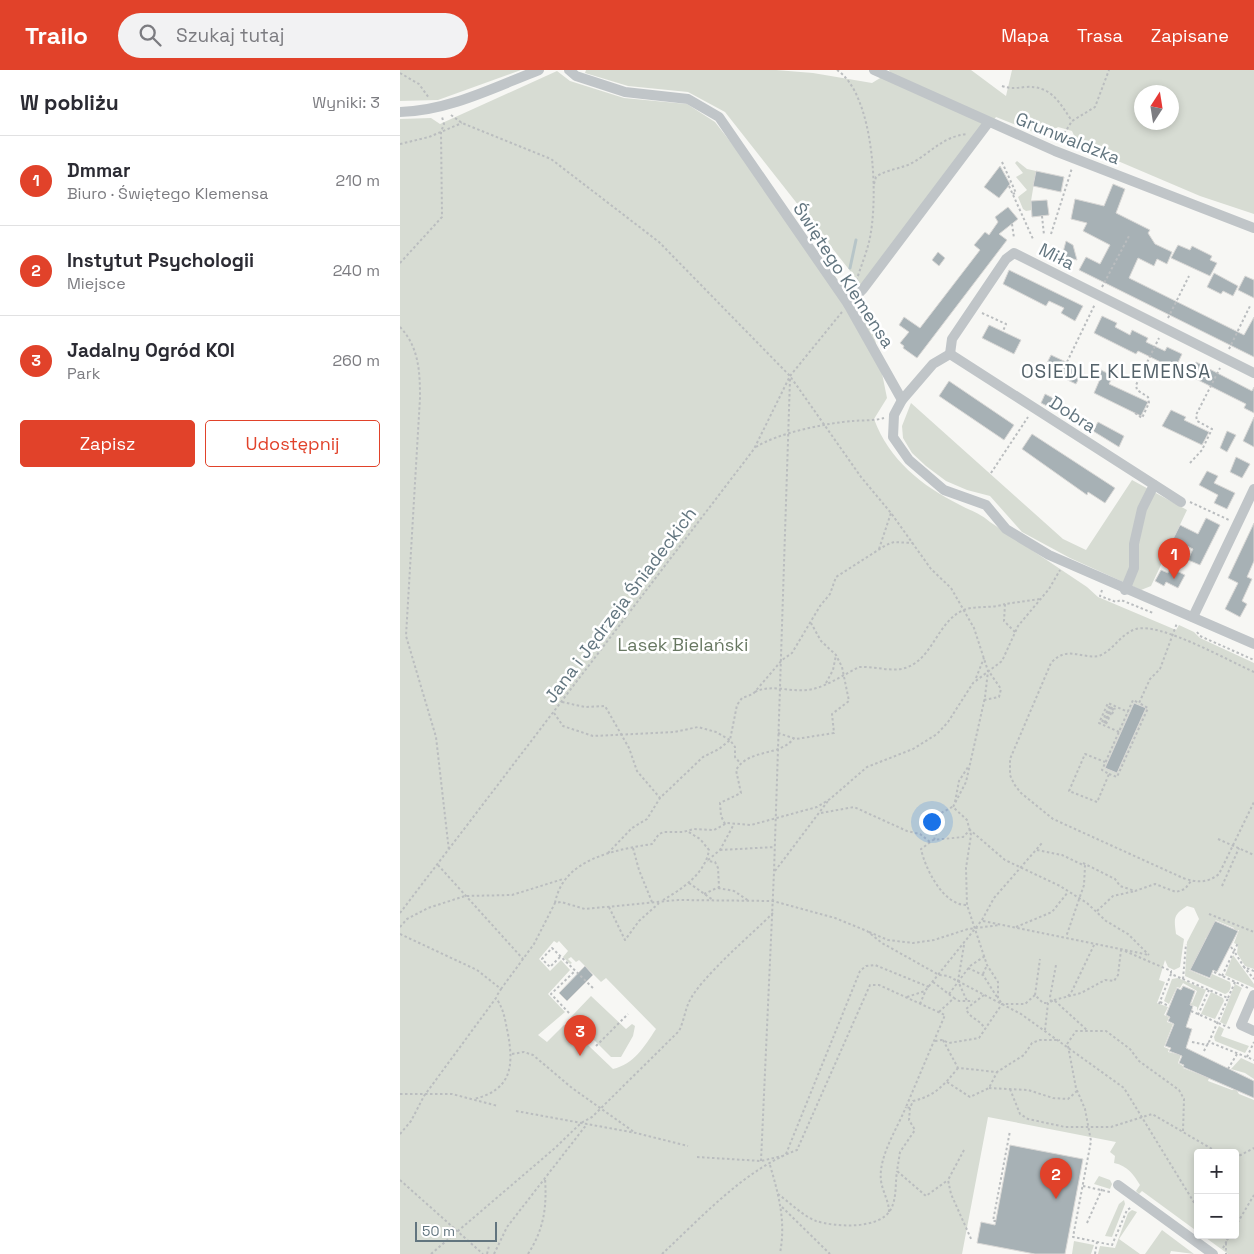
<!DOCTYPE html>
<html lang="pl">
<meta charset="utf-8">
<style>
:root{--surface:#fff;--page:#f2f2f3;--text:#2b2b33;--muted:#7c7c81;--line:#e1e1e2;--accent:#e1422a}
body{margin:0;font-family:"Space Grotesk",sans-serif;background:var(--page);color:var(--text)}
.controls{position:absolute;right:15px;bottom:15px;display:grid;overflow:hidden;border-radius:5px;box-shadow:0 2px 8px #0003}
.controls button{width:45px;height:45px;display:grid;place-items:center;padding:0;border:0;border-bottom:1px solid var(--line);background:var(--surface);color:var(--text);font:25px sans-serif}
.compass{position:absolute;left:734px;top:15px;width:45px;height:45px;border-radius:50%;background:var(--surface);box-shadow:0 2px 8px #0003;rotate:12deg}
.scale{position:absolute;left:15px;bottom:12px;width:82px;box-sizing:border-box;padding-left:5px;border:2px solid #62757f;border-top:0;font-size:14px;line-height:18px;white-space:nowrap;color:#62757f;-webkit-text-stroke:4px #fff;paint-order:stroke}
.you{position:absolute;left:531px;top:751px;width:18px;height:18px;margin:-12px;border:4px solid #fff;border-radius:50%;background:#1a73e8;box-shadow:0 0 0 8px #1a73e833}
.badge{display:grid;place-items:center;width:32px;height:32px;border-radius:50%;background:var(--accent);color:#fff;font-size:16px;font-weight:700}
.pin{position:absolute;translate:-50% -41px;filter:drop-shadow(0 1px 2px #0008)}
.pin::after{content:'';position:absolute;top:26px;width:18px;height:15px;background:inherit;clip-path:polygon(0 0,100% 0,50% 100%)}
.list{margin:0;padding:0;list-style:none}
h2{display:flex;justify-content:space-between;align-items:center;height:65px;margin:0;padding:0 20px;font-size:21px}
h2 small{font-size:16px;font-weight:400;color:var(--muted)}
.list li{display:grid;grid-template-columns:32px 1fr auto;gap:15px;align-items:center;box-sizing:border-box;height:90px;padding:0 20px;border-top:1px solid var(--line)}
.list b{display:block;font-size:19px;white-space:nowrap}
.list p{margin:0;font-size:16px;white-space:nowrap;color:var(--muted)}
.list em{font-size:16px;font-style:normal;color:var(--muted)}
.actions{display:flex;gap:10px;padding:15px 20px}
.actions a{flex:1;padding:11px 0;border:1px solid var(--accent);border-radius:5px;text-align:center;font-size:18px;color:var(--accent)}
.actions .main{background:var(--accent);color:#fff}
.icon{flex:none;width:28px;height:28px;fill:none;stroke:currentColor;stroke-width:2;stroke-linecap:round;stroke-linejoin:round}
.map{position:relative;flex:none;width:854px;height:1184px;overflow:hidden}
header{display:flex;align-items:center;gap:30px;box-sizing:border-box;height:70px;padding:0 25px;background:var(--accent);color:#fff}
header strong{font-size:24px}
nav{display:flex;gap:28px;margin-inline-start:auto;font-size:18px}
.search{width:350px;height:45px;background:var(--page);display:flex;align-items:center;gap:12px;box-sizing:border-box;padding:0 18px;border-radius:28px;color:var(--muted);font-size:19px}
main{display:flex}
aside{flex:1;background:var(--surface)}
.map>svg:first-child{display:block}
.green{fill:#d7dcd3;fill-rule:evenodd}
.lines{fill:none;stroke-linecap:round;stroke-linejoin:round}
.stream{stroke:#b7c5c8;stroke-width:3}
.building{fill:#a7b1b5;stroke:#d9d8d6}
.path{stroke:#babdbf;stroke-width:2;stroke-dasharray:2.5 2.5;stroke-linecap:butt}
.minor{stroke:#c0c5c8;stroke-width:10}
.labels{text-anchor:middle;dominant-baseline:central;stroke-width:5;stroke-linejoin:round;paint-order:stroke}
.street-label{font-size:18px;fill:#62757f;stroke:#fff}
.park-label{font-size:18px;fill:#677761;stroke:#fff}
.neighbourhood-label{font-size:19px;letter-spacing:1px;fill:#54626a;stroke:#fff}
</style>
<header>
<strong>Trailo</strong>
<div class="search"><svg class="icon" aria-label="search" viewBox="0 0 24 24"><circle cx="10" cy="10" r="6"/><path d="M15 15l6 6"/></svg>Szukaj tutaj</div>
<nav><a>Mapa</a><a>Trasa</a><a>Zapisane</a></nav>
</header>
<main>
<aside>
<h2>W pobliżu<small>Wyniki: 3</small></h2>
<ul class="list">
<li><span class="badge">1</span><div><b>Dmmar</b><p>Biuro · Świętego Klemensa</p></div><em>210 m</em></li>
<li><span class="badge">2</span><div><b>Instytut Psychologii</b><p>Miejsce</p></div><em>240 m</em></li>
<li><span class="badge">3</span><div><b>Jadalny Ogród KOI</b><p>Park</p></div><em>260 m</em></li>
</ul>
<div class="actions"><a class="main">Zapisz</a><a>Udostępnij</a></div>
</aside>
<div class="map">
<svg width="854" height="1184" viewBox="0 0 854 1184">
<rect width="100%" height="100%" fill="#f7f7f4"/>
<g class="green">
<polygon points="0,0 121,0 38,30 0,31"/>
<path d="M186,0H376L413,3L472,13L490,2L489,0H571L606,26L612,0H854V144L800,126L678,74L672,61L658,57L644,66L596,47L462,216L325,42L288,22L228,16L185,3ZM742,22H772V52H742Z"/>
<path d="M157,1L170,11L224,28L287,34L315,52L472,254L487,328L474,349C489,390 522,416 560,435C571,441 580,443 590,452L687,517L698,527L776,560L779,555L794,562L800,568L854,593V899L845,896L837,883L838,875L834,873L839,860L833,861L834,858L815,850L817,853L808,868H805L807,870L805,876H802L805,877L795,893L793,892L795,894L793,900H789L810,909L812,904L830,912C832,916 830,923 825,924L785,906L787,872L799,849L794,838L787,836C773,845 774,848 776,864L784,869L780,897L774,900L768,897L765,890L759,910L765,912L757,933L768,937L764,945L769,947L767,952L773,954L764,977L769,979L768,982L781,985L778,993L783,996V998L809,1008L808,1011L832,1020L836,1019L839,1024L854,1030V1184H828L802,1165H835V1083H798V1162L742,1121L739,1124L736,1121L740,1115C733,1104 728,1096 714,1093L715,1086L710,1082L716,1072L588,1047L562,1184H0V49L31,48L40,54ZM154,871L157,873L159,871L168,881L163,887L170,894L172,893L168,889L171,887L176,892L179,890L201,912L206,908L256,959C244,977 234,994 213,999L167,955H164L147,972L138,965L165,942L148,924L170,900L161,890L150,901L139,889Z"/>
<polygon points="617,91 627,99 636,101 631,131 632,140 626,141 623,139 618,127 627,120 616,107 623,103 615,93"/>
<polygon points="511,333 663,469 686,480 732,410 787,440 751,516 741,520 670,488 622,462 590,426 567,420 546,411 526,396 512,383 503,368 502,356"/>
<polygon points="833,885 854,914 854,918 825,905"/>
<polygon points="778,908 806,920 797,941 797,937 789,934 792,933 797,921 783,913 780,918 777,917 769,934 764,931 772,909"/>
<polygon points="835,914 842,918 826,955 820,952"/>
<polygon points="811,922 823,928 824,931 815,949 801,944"/>
<polygon points="191,926 226,959 232,954 235,956 233,966 221,987 211,987 171,947"/>
<polygon points="819,956 824,959 821,966 849,976 845,983 815,971 814,967"/>
<polygon points="841,988 854,994 854,1009 845,1003 831,999"/>
<polygon points="699,1106 710,1110 712,1114 710,1119 694,1114"/>
<polygon points="724,1130 725,1134 712,1167 705,1166 719,1134"/>
<polygon points="732,1140 737,1142 719,1169 740,1184 698,1184 700,1176 715,1178 728,1143"/>
<polygon points="762,1160 794,1184 771,1181 770,1184 745,1184"/>
<polygon points="674,1171 694,1175 691,1184 672,1184"/>
</g>
<g class="lines">
<polyline class="stream" points="450,198 456,170"/>
</g>
<g class="building">
<polygon points="600,96 610,114 599,128 584,117"/>
<polygon points="636,101 664,107 661,122 633,116"/>
<polygon points="713,114 725,119 716,143 750,160 748,163 755,174 772,182 767,194 757,189 754,196 738,188 729,208 844,265 854,247 854,287 679,200 686,187 700,194 710,175 683,161 687,153 671,149 675,129 704,136"/>
<polygon points="647,130 649,145 632,147 631,131"/>
<polygon points="608,137 618,149 599,164 607,170 517,288 503,278 504,276 500,273 509,262 499,255 504,247 520,258 580,180 574,175 585,162 589,165 598,152 595,147"/>
<polygon points="666,171 673,175 677,190 662,186"/>
<polygon points="778,175 790,180 792,176 812,186 810,190 817,193 810,206 771,188"/>
<polygon points="538,182 545,188 539,196 532,190"/>
<polygon points="609,200 683,236 675,251 661,243 664,238 649,231 646,236 603,214"/>
<polygon points="814,203 838,216 833,226 823,221 821,224 807,217"/>
<polygon points="845,206 854,210 854,228 838,220"/>
<polygon points="702,246 717,253 715,257 730,265 732,260 748,268 746,272 765,281 767,277 782,284 775,299 738,281 736,284 694,263"/>
<polygon points="589,255 621,270 614,284 582,268"/>
<polygon points="651,285 683,300 676,314 644,299"/>
<polygon points="796,292 852,321 854,317 854,343 844,338 846,334 790,306"/>
<polygon points="697,298 713,306 709,314 748,332 741,346 694,323 700,309 693,307"/>
<polygon points="549,311 614,355 604,370 539,326"/>
<polygon points="645,324 655,329 651,338 641,333"/>
<polygon points="771,340 786,347 784,350 809,362 802,375 762,356"/>
<polygon points="854,347 854,377 843,371"/>
<polygon points="698,352 724,366 719,377 693,361"/>
<polygon points="827,361 836,365 827,382 820,378"/>
<polygon points="632,364 715,418 705,433 688,422 687,425 622,379"/>
<polygon points="836,387 850,394 842,408 830,402"/>
<polygon points="807,401 818,406 814,413 835,423 827,439 814,433 818,425 799,415"/>
<polygon points="806,448 820,455 800,495 788,490 793,479 773,469 780,455 798,464"/>
<polygon points="854,453 854,491 847,507 852,509 842,531 847,534 840,547 825,539 838,513 828,508"/>
<polygon points="770,498 785,505 778,518 766,512 764,516 755,511 761,500 768,503"/>
<polygon points="734,633 746,638 717,703 705,698"/>
<polygon points="815,851 838,861 817,902 813,900 810,908 790,900"/>
<polygon points="185,896 193,905 167,931 159,923"/>
<polygon points="783,916 795,921 790,935 793,936 786,957 792,959 786,978 854,1011 854,1028 783,997 784,995 779,993 782,986 769,981 771,978 765,976 774,954 768,951 770,947 766,945 777,918 781,920"/>
<polygon points="610,1075 683,1089 665,1184 635,1184 577,1173 581,1152 595,1155"/>
</g>
<g class="lines">
<g class="path">
<path d="M437,0C475,25 479,131 469,172C466,184 461,196 457,209"/>
<polyline points="0,3 19,14 29,28"/>
<path d="M602,16C611,19 616,18 625,17C651,15 659,32 672,51"/>
<polyline points="51,45 62,53 151,89 259,172 390,306 461,407 491,443 531,499 551,518 574,558 588,601 585,627 566,712 553,737 567,750 571,765 566,798 567,835 587,895 598,912 598,928 602,934"/>
<polyline points="659,72 672,51 695,37 709,0"/>
<polyline points="0,74 29,67 62,53"/>
<polyline points="602,92 616,123 612,124"/>
<path d="M474,114L476,107C487,99 501,99 512,93C533,81 542,67 567,64"/>
<polyline points="609,116 633,169"/>
<polyline points="642,146 644,165"/>
<polyline points="612,154 614,168"/>
<polyline points="651,164 672,98"/>
<polyline points="657,192 668,188"/>
<polyline points="0,193 42,147 41,62 44,54 42,47"/>
<polyline points="702,217 729,166"/>
<polyline points="582,243 606,254 603,261"/>
<polyline points="768,248 789,206"/>
<path d="M0,257C19,277 20,302 20,328L6,566L36,667L49,781"/>
<polyline points="829,279 850,236"/>
<polyline points="667,292 695,234"/>
<polyline points="735,343 742,348 749,333 748,327 737,320 736,315 759,268"/>
<path d="M356,377C378,363 426,353 453,351C463,350 474,351 484,348"/>
<polyline points="790,393 802,380 812,359 797,351 796,345 820,298"/>
<polyline points="591,403 628,347"/>
<polyline points="790,432 829,450"/>
<polyline points="479,479 491,443"/>
<polyline points="702,520 700,526 716,532 721,530 753,543"/>
<polyline points="615,562 604,551 605,534 640,529"/>
<polyline points="797,562 800,566 854,590"/>
<path d="M854,602C829,591 760,552 736,559C720,564 714,580 699,586C681,589 667,575 651,593L610,689V705L614,714L621,723L653,749L783,808C797,813 808,813 819,804L854,732"/>
<polyline points="576,608 584,588"/>
<polyline points="426,613 433,600 436,585"/>
<path d="M355,622C372,613 394,624 413,619C429,615 445,604 459,597C472,596 487,601 501,599C533,593 536,551 564,540C576,535 592,539 605,534"/>
<polyline points="584,630 599,627 601,619 590,603"/>
<polyline points="162,632 185,637 205,636 229,678 237,701 260,728"/>
<polyline points="154,643 163,656 193,666 274,662 298,657 316,662 330,670 335,677 335,687 340,693"/>
<polyline points="712,644 715,638"/>
<polyline points="702,652 710,635"/>
<polyline points="704,653 711,636"/>
<polyline points="705,653 712,637"/>
<polyline points="706,654 714,637"/>
<polyline points="719,662 699,653 708,633 728,642"/>
<polyline points="378,663 396,669 434,663 432,644 449,631 442,597 436,585 421,571 411,553"/>
<polyline points="709,704 717,707 748,638 739,633"/>
<polyline points="698,730 709,704 702,700 733,630 739,633 750,609 760,599 777,553"/>
<polyline points="555,732 559,711 568,697"/>
<polyline points="697,732 669,721 685,684 705,692"/>
<polyline points="421,743 454,737 507,761 520,764 530,772"/>
<path d="M325,754L321,746L320,733L341,723L336,700C349,678 380,687 394,668"/>
<polyline points="818,769 854,785"/>
<polyline points="534,770 537,761 531,752 532,748 554,736"/>
<polyline points="233,778 239,800 252,832"/>
<polyline points="320,780 375,777"/>
<polyline points="637,780 662,785 685,796 684,815 666,867"/>
<polyline points="208,783 232,758 247,749 260,728 303,687 319,679 330,670 337,635 342,628 353,624 382,590 392,583 420,536 430,524 436,507 486,475 494,472 513,473"/>
<polyline points="308,790 320,780 334,754"/>
<polyline points="683,793 715,809 720,816 735,821 755,814 776,822 785,819 791,811"/>
<polyline points="38,795 123,889"/>
<polyline points="375,801 428,731"/>
<polyline points="289,813 313,830"/>
<polyline points="822,816 839,778"/>
<polyline points="318,818 334,821 349,831"/>
<polyline points="304,824 319,817 318,798 315,792 307,791"/>
<path d="M263,830C282,819 305,804 309,780L300,769L287,761"/>
<path d="M155,833C163,789 214,780 252,774L259,764L264,762H283L294,759L314,760L327,753L351,755L417,737L430,729L467,697L513,679L537,664L548,652L573,613L602,591L618,556L649,519L660,500"/>
<path d="M566,835C543,835 525,798 521,779L533,770L563,767L570,760L605,790L660,816L687,833L706,851L728,864L749,885"/>
<polyline points="209,837 225,870 239,851 259,833"/>
<polyline points="697,841 713,826 735,821"/>
<polyline points="0,843 354,379 390,306 442,242"/>
<polyline points="809,844 854,862"/>
<polyline points="583,851 749,885"/>
<polyline points="0,857 7,849 28,838 65,826 112,825 163,809"/>
<polyline points="616,857 652,842 668,822"/>
<polyline points="469,862 488,870 513,873 534,870 568,859 600,855"/>
<polyline points="0,864 77,900 101,919 96,927"/>
<polyline points="564,875 558,911 567,931"/>
<polyline points="831,877 834,881 838,873"/>
<polyline points="725,881 771,901 771,904"/>
<polyline points="160,887 150,897 142,889 152,878 194,919"/>
<polyline points="568,898 583,905 597,927"/>
<polyline points="854,901 844,897 854,909"/>
<polyline points="814,902 848,918"/>
<polyline points="583,904 587,895"/>
<polyline points="822,906 834,881 844,897"/>
<polyline points="783,909 786,874"/>
<polyline points="533,912 554,928"/>
<polyline points="101,919 134,874 155,833 161,832 185,839 278,830 373,831 435,848 467,861 482,873 539,905 548,906 621,944 724,1018 798,1139"/>
<polyline points="549,924 570,896 585,886"/>
<path d="M584,925L566,939C570,949 580,949 585,959"/>
<polyline points="635,925 640,889"/>
<polyline points="668,926 672,921 695,873"/>
<polyline points="507,927 525,921 582,850 594,828 642,773"/>
<polyline points="828,928 835,912"/>
<polyline points="654,930 681,923 705,910 714,911 718,905 721,880"/>
<polyline points="651,932 650,927 656,895"/>
<polyline points="760,932 769,936"/>
<polyline points="520,934 525,922"/>
<polyline points="759,934 771,904 828,928 809,972 854,990"/>
<polyline points="791,941 832,959"/>
<polyline points="539,942 554,928 559,931 573,931"/>
<polyline points="169,943 151,924 175,901"/>
<polyline points="798,945 809,920"/>
<polyline points="645,960 648,933 654,930 688,961"/>
<polyline points="543,970 558,998 597,1002 624,985 632,973 640,970 660,970"/>
<polyline points="535,971 542,970 549,973 579,968 602,934 625,934 635,925 643,933 648,933"/>
<polyline points="792,972 807,975 809,972"/>
<polyline points="667,974 676,961 706,961 730,979 739,991 779,1020 784,1029 783,1061"/>
<polyline points="196,976 228,944"/>
<polyline points="668,976 676,1018 685,1039 691,1071 673,1167 712,1175 727,1140 732,1137"/>
<polyline points="804,981 807,975"/>
<polyline points="112,984 124,982 133,985 172,1018 234,1062"/>
<polyline points="847,987 854,972"/>
<polyline points="828,999 837,984"/>
<polyline points="547,1012 570,1027 589,1018 597,1002"/>
<polyline points="589,1018 628,1020 653,1028 668,1029 677,1021"/>
<polyline points="610,1019 620,1044 628,1049 665,1057 711,1057 752,1044 819,1083"/>
<polyline points="0,1024 52,1024 98,1036"/>
<polyline points="510,1038 509,1050 515,1060 500,1082 497,1101 526,1126 548,1110"/>
<polyline points="116,1041 236,1063 288,1076"/>
<path d="M0,1064L11,1051L24,1026L96,928C104,939 105,950 108,964C114,997 111,1020 74,1029"/>
<polyline points="564,1080 548,1110 551,1124 572,1171"/>
<polyline points="386,1084 460,901 466,896 475,895 529,917"/>
<polyline points="297,1087 361,1091 382,1086"/>
<polyline points="835,1088 854,1078"/>
<polyline points="361,1091 374,802 390,309"/>
<path d="M370,1095C379,1126 386,1152 380,1183"/>
<polyline points="0,1110 83,1184"/>
<polyline points="683,1116 710,1122"/>
<path d="M378,1124C389,1132 403,1146 416,1151C435,1157 480,1160 491,1139C497,1127 495,1114 497,1101"/>
<polyline points="382,1137 430,1184"/>
<path d="M489,1142C489,1131 483,1123 481,1111C478,1087 497,1059 506,1037"/>
<polyline points="596,1151 593,1151 610,1061"/>
<polyline points="687,1153 702,1119"/>
<polyline points="835,1157 854,1125"/>
<polyline points="823,1165 828,1170"/>
<polyline points="826,1173 826,1184"/>
<polyline points="823,1178 830,1165"/>
<path d="M31,1184L155,1078L181,1053L192,1047L279,961C284,951 285,940 289,932C300,908 352,864 373,843"/>
<polyline points="87,1184 89,1176"/>
<polyline points="94,1184 107,1157 187,1054"/>
<path d="M128,1184C144,1159 147,1137 145,1108"/>
<path d="M262,1184C302,1147 345,1099 397,1080L470,915H479L545,945L506,1037L510,1038L513,1031C535,1026 544,1015 558,998"/>
<polyline points="695,1184 697,1172"/>
</g>
<g class="minor">
<polyline points="169,0 176,6 225,22 288,29 319,47 448,234 502,330"/>
<polyline points="474,0 655,81 854,158"/>
<path d="M0,42C48,41 95,17 139,0"/>
<polyline points="448,234 463,219 588,53"/>
<polyline points="550,284 533,294 502,330 494,345 493,367 509,390 544,420 586,435 606,459 649,485 854,574"/>
<polyline points="550,284 552,269 606,189 614,183 854,303"/>
<polyline points="550,284 781,432"/>
<polyline points="725,520 734,498 734,474 742,439 754,415"/>
<polyline points="793,547 854,419"/>
<polyline points="854,925 841,955 854,961"/>
<polyline points="718,1115 813,1184"/>
</g>
</g>
<g class="labels">
<g class="street-label">
<text transform="translate(668 68) rotate(22)">Grunwaldzka</text>
<text transform="translate(657 186) rotate(27)">Miła</text>
<text transform="translate(444 205) rotate(57)">Świętego Klemensa</text>
<text transform="translate(673 344) rotate(33)">Dobra</text>
<text transform="translate(220 535) rotate(-53)">Jana i Jędrzeja Śniadeckich</text>
</g>
<g class="park-label">
<text x="283" y="574">Lasek Bielański</text>
</g>
<g class="neighbourhood-label">
<text x="716" y="301">OSIEDLE KLEMENSA</text>
</g>
</g>
</svg>
<div class="controls">
<button>+</button>
<button>−</button>
</div>
<svg class="compass" viewBox="-18 -18 36 36"><path d="M0-13l5 13h-10z" fill="#e53935"/><path d="M0 13l5-13h-10z" fill="#7c7c81"/></svg>
<div class="scale">50 m</div>
<div class="you"></div>
<div class="pin badge" style="left:774px;top:509px">1</div>
<div class="pin badge" style="left:656px;top:1129px">2</div>
<div class="pin badge" style="left:180px;top:986px">3</div>
</div>
</main>
